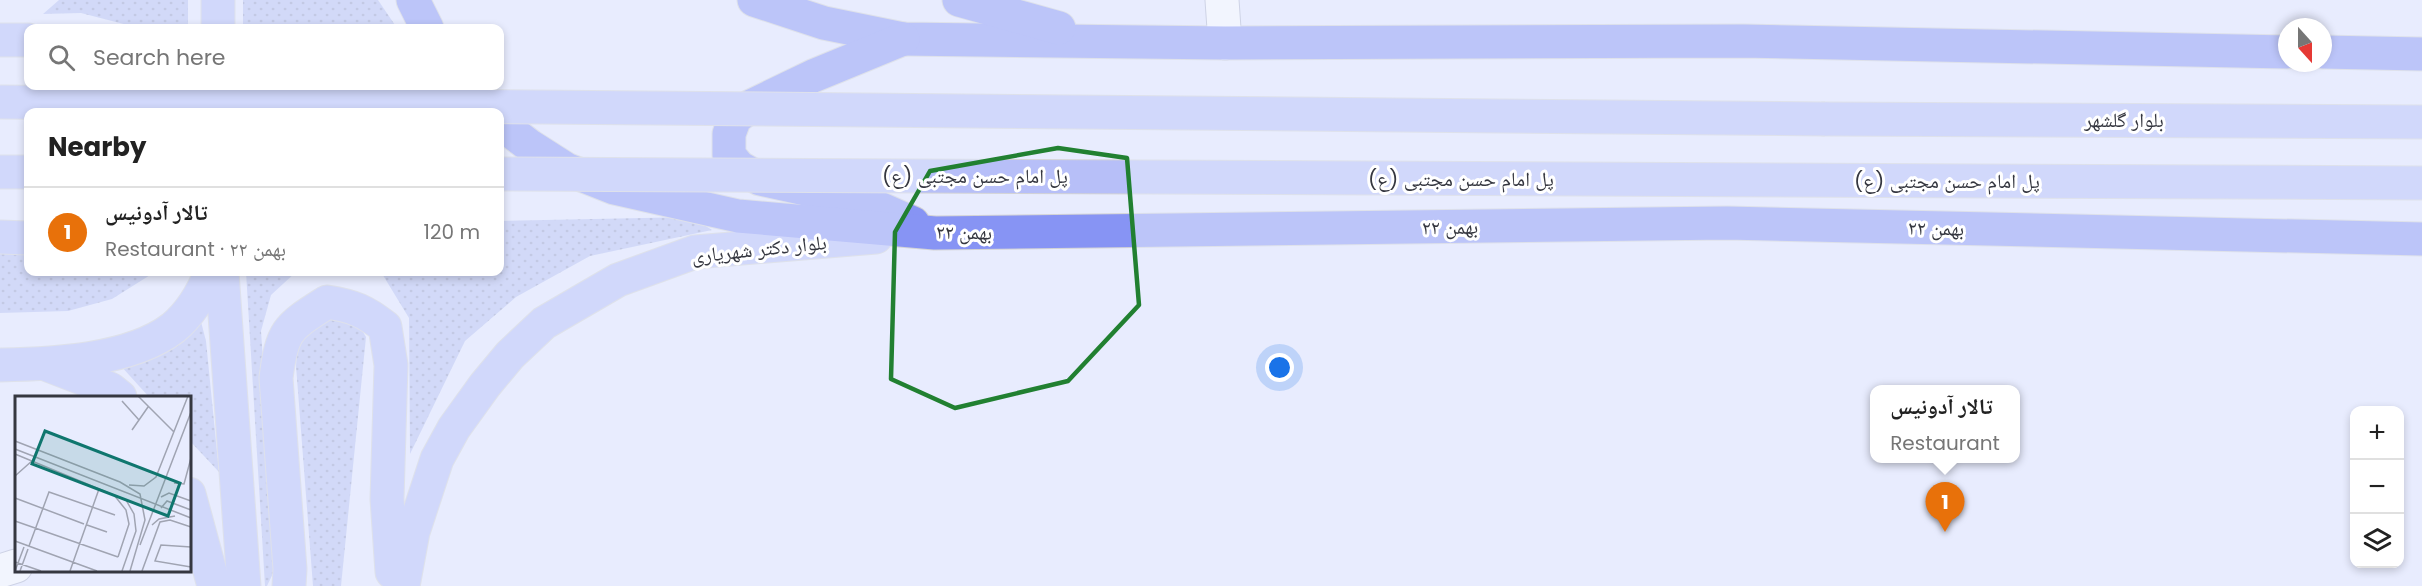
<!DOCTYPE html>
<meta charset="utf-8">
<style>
:root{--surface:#fff;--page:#f2f2f2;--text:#222;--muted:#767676;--line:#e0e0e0;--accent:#111827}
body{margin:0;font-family:Poppins,"Noto Naskh Arabic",sans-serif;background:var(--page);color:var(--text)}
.controls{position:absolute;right:18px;bottom:18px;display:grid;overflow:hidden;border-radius:12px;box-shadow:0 3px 9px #0003}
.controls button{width:54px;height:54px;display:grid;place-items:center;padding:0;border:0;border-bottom:2px solid var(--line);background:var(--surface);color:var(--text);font:30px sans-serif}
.compass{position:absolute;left:2278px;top:18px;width:54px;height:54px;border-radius:50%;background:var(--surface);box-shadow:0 3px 9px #0003;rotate:159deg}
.you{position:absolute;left:1280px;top:368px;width:21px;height:21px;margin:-15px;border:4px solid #fff;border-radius:50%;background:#1a73e8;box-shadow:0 0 0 9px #1a73e833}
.badge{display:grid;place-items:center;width:39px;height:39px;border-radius:50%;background:var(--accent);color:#fff;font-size:20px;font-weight:700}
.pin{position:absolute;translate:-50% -50px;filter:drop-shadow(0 2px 3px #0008)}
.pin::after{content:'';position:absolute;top:32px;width:21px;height:18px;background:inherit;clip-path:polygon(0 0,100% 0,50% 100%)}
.popup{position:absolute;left:1870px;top:385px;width:150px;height:78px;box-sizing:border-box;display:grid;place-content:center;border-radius:12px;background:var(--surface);filter:drop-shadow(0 2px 4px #0005);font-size:20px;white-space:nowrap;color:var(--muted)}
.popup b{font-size:22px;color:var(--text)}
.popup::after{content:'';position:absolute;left:50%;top:100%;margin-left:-12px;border:12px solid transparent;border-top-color:var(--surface)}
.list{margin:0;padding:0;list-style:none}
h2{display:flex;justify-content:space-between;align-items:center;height:78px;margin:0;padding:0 24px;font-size:26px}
h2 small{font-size:20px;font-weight:400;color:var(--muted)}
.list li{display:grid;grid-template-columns:39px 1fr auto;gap:18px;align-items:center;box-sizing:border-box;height:90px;padding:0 24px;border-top:2px solid var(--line)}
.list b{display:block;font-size:22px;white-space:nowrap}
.list p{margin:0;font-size:20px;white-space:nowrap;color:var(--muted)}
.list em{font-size:20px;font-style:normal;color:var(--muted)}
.icon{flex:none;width:33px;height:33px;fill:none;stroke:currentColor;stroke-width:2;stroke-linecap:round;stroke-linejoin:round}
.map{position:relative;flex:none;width:2422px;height:586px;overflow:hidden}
.search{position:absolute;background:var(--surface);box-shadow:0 3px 9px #0003;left:24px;top:24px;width:480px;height:66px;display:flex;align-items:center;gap:15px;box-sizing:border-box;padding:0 21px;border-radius:12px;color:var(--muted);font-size:22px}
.panel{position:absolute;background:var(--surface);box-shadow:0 3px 9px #0003;left:24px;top:108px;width:480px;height:168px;border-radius:12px}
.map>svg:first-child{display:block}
.grass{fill:url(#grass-dots)}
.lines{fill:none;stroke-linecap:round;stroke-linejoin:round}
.minor-casing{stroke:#afb3c9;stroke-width:35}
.major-casing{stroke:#d3d3d5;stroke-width:35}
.highway-casing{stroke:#d3d3d5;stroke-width:35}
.minor{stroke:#fff;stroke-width:33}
.major{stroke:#b7bff8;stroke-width:33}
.highway{stroke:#8794f4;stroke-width:33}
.major-bridge-casing{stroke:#d3d3d5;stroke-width:35;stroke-linecap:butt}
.major-bridge{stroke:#b7bff8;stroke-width:33}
.marked{fill:none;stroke:#218031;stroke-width:4.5;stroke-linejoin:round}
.labels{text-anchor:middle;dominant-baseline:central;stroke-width:6;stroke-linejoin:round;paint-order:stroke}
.street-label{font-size:20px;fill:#353740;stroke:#fff}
.inset-road{fill:none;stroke:#a0a4b2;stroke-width:1.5}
.view{fill:#0f766e;fill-opacity:0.15;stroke:#0f766e;stroke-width:3}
.inset-edge{fill:none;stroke:#353740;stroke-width:3}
</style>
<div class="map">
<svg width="2422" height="586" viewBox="0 0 2422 586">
<defs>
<pattern id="grass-dots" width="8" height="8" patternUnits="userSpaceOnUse" patternTransform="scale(1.5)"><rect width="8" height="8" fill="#b9c2f2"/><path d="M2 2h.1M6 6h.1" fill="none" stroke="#979ec5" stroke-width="1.8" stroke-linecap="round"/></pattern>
</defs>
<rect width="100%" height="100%" fill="#e8ecfe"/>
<g class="grass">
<polygon points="59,0 188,0 188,28 139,28 81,13 43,14"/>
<polygon points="243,0 378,0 397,28 243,28"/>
<polygon points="692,217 712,230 590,256 516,297 465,341 410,454 409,318 381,272 500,272 500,221"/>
<polygon points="0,243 28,243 28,272 155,272 112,299 68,311 0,313"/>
<polygon points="246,272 296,272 271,295 261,331 277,565 267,586 265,586"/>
<polygon points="198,310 206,341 219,472 189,440 189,397 149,397 120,365"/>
<polygon points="326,315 359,325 366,337 341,586 313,586 296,366 298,335"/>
</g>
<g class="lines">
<defs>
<g id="minor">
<polyline points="1222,0 1225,43"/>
<polyline points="0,571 16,566"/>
</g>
<g id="major">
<polyline points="218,0 218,28"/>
<polyline points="0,40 28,40"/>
<polyline points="1825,119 2422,122"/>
<polyline points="0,172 28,172"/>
<polyline points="0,237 28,238"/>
<polyline points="222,272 244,586"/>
<path d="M0,365C52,364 130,361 173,328C190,314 203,292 211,272"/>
<polyline points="48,365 110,389 120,397"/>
<polyline points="189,494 214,586"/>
<path d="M289,586L290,569L276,378C282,329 288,327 327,302C353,306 365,311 385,327L391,365L387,499L392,572"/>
<polyline points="403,586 413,532 437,459 454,428 485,385 510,355 544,323 618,280 695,252 876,237"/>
</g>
<g id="highway">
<polyline points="413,0 427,28"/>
<polyline points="754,0 824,23 903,39 1225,43 1743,41 2287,52"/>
<polyline points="959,0 1059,28"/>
<polyline points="903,39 813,76 751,106 735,118 729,134 729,155 739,167 760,179 868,203 913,223"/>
<polyline points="2323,52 2422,54"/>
<polyline points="500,123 530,146 566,169 614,188 738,216 935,233 1727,223 2422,239"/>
</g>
</defs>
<use href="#minor" class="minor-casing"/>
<use href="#major" class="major-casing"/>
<use href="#highway" class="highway-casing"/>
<use href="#minor" class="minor"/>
<use href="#major" class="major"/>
<use href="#highway" class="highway"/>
<defs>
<g id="major-bridge">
<polyline points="0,102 1825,119"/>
<polyline points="500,174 2422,183"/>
</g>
</defs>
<use href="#major-bridge" class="major-bridge-casing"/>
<use href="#major-bridge" class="major-bridge"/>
</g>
<path d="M0 0H2422V586H0ZM1058,148L1127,158L1139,305L1068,381L955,408L891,379L895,232L930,171Z" fill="#e8ecfe" fill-opacity=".55" fill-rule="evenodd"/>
<path class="marked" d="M1058,148L1127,158L1139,305L1068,381L955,408L891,379L895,232L930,171Z"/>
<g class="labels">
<g class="street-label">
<text x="2124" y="120">بلوار گلشهر</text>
<text x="975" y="176">پل امام حسن مجتبی (ع)</text>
<text x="1461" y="179">پل امام حسن مجتبی (ع)</text>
<text x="1947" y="181">پل امام حسن مجتبی (ع)</text>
<text transform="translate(1450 227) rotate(-1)">۲۲ بهمن</text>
<text transform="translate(1936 228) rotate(1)">۲۲ بهمن</text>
<text transform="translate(964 232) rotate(1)">۲۲ بهمن</text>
<text transform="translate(759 249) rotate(-6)">بلوار دکتر شهریاری</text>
</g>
</g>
<g transform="translate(15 396)">
<rect width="176" height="176" fill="#e8ecfe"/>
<path class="inset-road" d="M123,0L159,36M107,5L124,24M117,34L133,11M0,45L105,86L125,98L130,124L115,175M0,53L176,122M0,58L111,104L119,118L121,135L107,175M0,80L18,64M159,87L169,88L176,62M114,89L129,90L141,81L173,0M99,99L111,114L114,128L103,161M146,101L154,97L176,105M0,102L69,128M146,112L152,105L176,114M0,125L103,161M72,129L92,136M137,129L144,123L160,120M0,145L82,175M125,149L176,16M14,150L34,96L100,119M176,151L146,149L140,165L176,171M0,166L26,175M0,175L9,151M5,175L13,153M55,175L84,93M127,175L145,126L155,124L176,131"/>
<path class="view" d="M30,35L165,87L153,120L17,68Z"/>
<rect width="176" height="176" class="inset-edge"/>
</g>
</svg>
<div class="controls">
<button>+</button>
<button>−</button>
<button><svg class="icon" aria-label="layers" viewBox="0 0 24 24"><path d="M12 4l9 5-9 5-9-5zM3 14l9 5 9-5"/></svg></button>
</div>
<svg class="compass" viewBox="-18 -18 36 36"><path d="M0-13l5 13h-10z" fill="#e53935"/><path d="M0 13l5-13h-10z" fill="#767676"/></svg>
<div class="you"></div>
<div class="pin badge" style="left:1945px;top:532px;background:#e8710a">1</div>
<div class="popup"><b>تالار آدونیس</b>Restaurant</div>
<div class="search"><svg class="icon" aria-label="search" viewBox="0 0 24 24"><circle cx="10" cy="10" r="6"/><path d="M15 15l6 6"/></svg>Search here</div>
<section class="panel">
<h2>Nearby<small></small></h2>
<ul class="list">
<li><span class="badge" style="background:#e8710a">1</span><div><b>تالار آدونیس</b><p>Restaurant · ۲۲ بهمن</p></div><em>120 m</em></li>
</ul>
</section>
</div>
